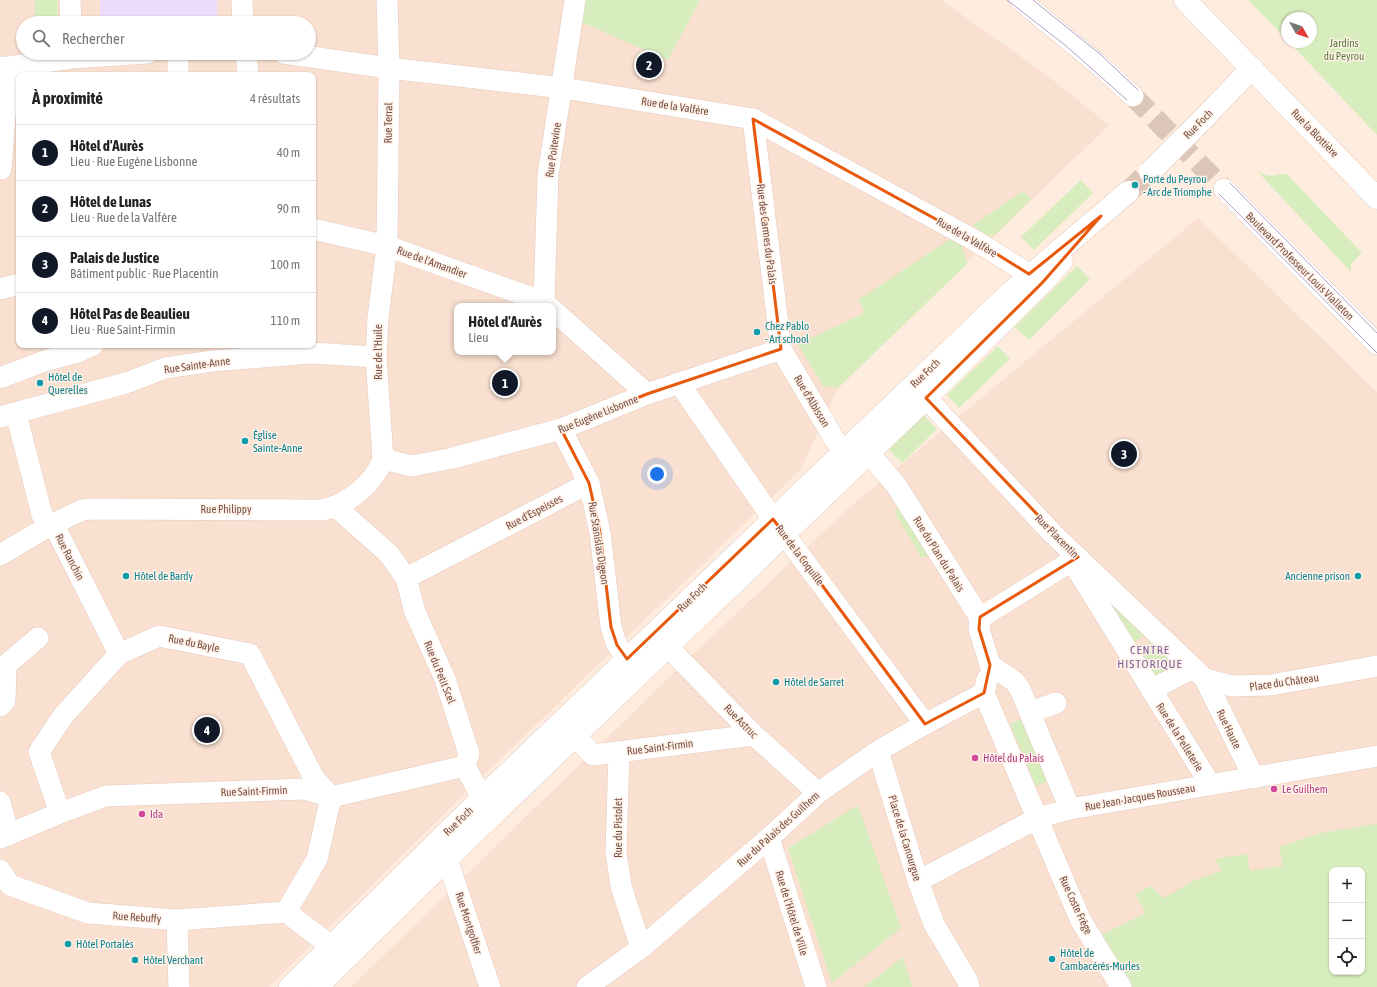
<!DOCTYPE html>
<html lang="fr">
<meta charset="utf-8">
<style>
:root{--surface:#fff;--page:#f2f2f2;--text:#222;--muted:#767676;--line:#e0e0e0;--accent:#111827}
body{margin:0;font-family:"Asap Condensed",sans-serif;background:var(--page);color:var(--text)}
.controls{position:absolute;right:12px;bottom:12px;display:grid;overflow:hidden;border-radius:8px;box-shadow:0 1px 3px #0004}
.controls button{width:36px;height:36px;display:grid;place-items:center;padding:0;border:0;border-bottom:1px solid var(--line);background:var(--surface);color:var(--text);font:20px sans-serif}
.compass{position:absolute;left:1281px;top:12px;width:36px;height:36px;border-radius:50%;background:var(--surface);box-shadow:0 1px 3px #0004;rotate:130deg}
.you{position:absolute;left:657px;top:474px;width:14px;height:14px;margin:-10px;border:3px solid #fff;border-radius:50%;background:#1a73e8;box-shadow:0 0 0 6px #1a73e833}
.badge{display:grid;place-items:center;width:26px;height:26px;border-radius:50%;background:var(--accent);color:#fff;font-size:13px;font-weight:700}
.pin{position:absolute;translate:-50% -50%;border:2px solid #fff;box-shadow:0 1px 4px #0006}
.popup{position:absolute;left:454px;top:303px;width:102px;height:52px;box-sizing:border-box;display:grid;place-content:center;border-radius:8px;background:var(--surface);filter:drop-shadow(0 1px 3px #0005);font-size:13px;white-space:nowrap;color:var(--muted)}
.popup b{font-size:15px;color:var(--text)}
.popup::after{content:'';position:absolute;left:50%;top:100%;margin-left:-8px;border:8px solid transparent;border-top-color:var(--surface)}
.list{margin:0;padding:0;list-style:none}
h2{display:flex;justify-content:space-between;align-items:center;height:52px;margin:0;padding:0 16px;font-size:17px}
h2 small{font-size:13px;font-weight:400;color:var(--muted)}
.list li{display:grid;grid-template-columns:26px 1fr auto;gap:12px;align-items:center;box-sizing:border-box;height:56px;padding:0 16px;border-top:1px solid var(--line)}
.list b{display:block;font-size:15px;white-space:nowrap}
.list p{margin:0;font-size:13px;white-space:nowrap;color:var(--muted)}
.list em{font-size:13px;font-style:normal;color:var(--muted)}
.icon{flex:none;width:22px;height:22px;fill:none;stroke:currentColor;stroke-width:2;stroke-linecap:round;stroke-linejoin:round}
.map{position:relative;flex:none;width:1377px;height:987px;overflow:hidden}
.search{position:absolute;background:var(--surface);box-shadow:0 1px 3px #0004;left:16px;top:16px;width:300px;height:44px;display:flex;align-items:center;gap:10px;box-sizing:border-box;padding:0 14px;border-radius:22px;color:var(--muted);font-size:15px}
.panel{position:absolute;background:var(--surface);box-shadow:0 1px 3px #0004;left:16px;top:72px;width:300px;height:276px;border-radius:8px}
.map>svg:first-child{display:block}
.residential{fill:#f9e0d0;fill-rule:evenodd}
.education{fill:#ebdcfa}
.green{fill:#d8edbd;fill-rule:evenodd}
.lines{fill:none;stroke-linecap:round;stroke-linejoin:round}
.pedestrian-tunnel{stroke:#dcc6b8;stroke-width:21;stroke-dasharray:21 10;stroke-linecap:butt}
.minor-tunnel{stroke:#dcc6b8;stroke-width:22;stroke-dasharray:22 11;stroke-linecap:butt}
.pedestrian-casing{stroke:#e5cabd;stroke-width:22}
.minor-casing{stroke:#e5cabd;stroke-width:23}
.pedestrian{stroke:#fff;stroke-width:21}
.minor{stroke:#fff;stroke-width:22}
.tram{stroke:#ae9ec8;stroke-width:1}
.minor-bridge-casing{stroke:#e5cabd;stroke-width:23;stroke-linecap:butt}
.minor-bridge{stroke:#fff;stroke-width:22}
.marked{fill:none;stroke:#e8590c;stroke-width:3;stroke-linejoin:round}
.culture-dot{fill:#0f9aa8;stroke:#fff2e8;stroke-width:1.5}
.hotel-dot{fill:#d1479c;stroke:#fff2e8;stroke-width:1.5}
.labels{text-anchor:middle;dominant-baseline:central;stroke-width:3;stroke-linejoin:round;paint-order:stroke}
.park-label{font-size:11px;fill:#567939;stroke:#fff2e8}
.street-label{font-size:11px;fill:#774f44;stroke:#fff2e8}
.culture-label{font-size:11px;fill:#0d838f;stroke:#fff2e8;text-anchor:start}
.hotel-label{font-size:11px;fill:#b23c85;stroke:#fff2e8;text-anchor:start}
.neighbourhood-label{font-size:12px;letter-spacing:1px;fill:#7e5f9c;stroke:#fff2e8}
</style>
<div class="map">
<svg width="1377" height="987" viewBox="0 0 1377 987">
<rect width="100%" height="100%" fill="#feeddf"/>
<g class="residential">
<path d="M0,0H941L1044,73L1109,125L838,388L801,469L451,807L269,987H0ZM23,23H309V53H23ZM19,75H313V345H19ZM457,306H553V352H457Z"/>
<path d="M1198,218L1377,392V987H351L695,652L851,506ZM1332,870H1362V972H1332Z"/>
</g>
<polygon class="education" points="100,0 217,0 218,23 100,23"/>
<g class="green">
<polygon points="35,0 58,0 57,23 35,23"/>
<polygon points="585,0 700,0 668,60 581,22"/>
<polygon points="1248,0 1377,0 1377,135 1289,42 1311,42 1311,18 1287,18 1287,40"/>
<path d="M1257,171C1274,180 1272,173 1287,174L1362,253L1351,264V272Z"/>
<polygon points="1081,180 1093,193 1034,250 1021,237"/>
<polygon points="1023,191 1031,199 995,235 986,236 973,225"/>
<polygon points="950,239 962,246 967,264 838,388 823,386 798,344 862,314 864,310 858,300"/>
<polygon points="1077,266 1090,279 1029,340 1015,327"/>
<polygon points="998,346 1010,359 959,408 947,395"/>
<polygon points="923,415 937,429 902,463 888,449"/>
<polygon points="902,506 928,555 927,557 921,557 894,511"/>
<polygon points="1094,585 1147,634 1133,643"/>
<polygon points="1154,640 1179,664 1156,678 1138,650"/>
<polygon points="1022,719 1048,781 1036,786 1010,724"/>
<polygon points="858,805 901,928 832,983 788,848"/>
<path d="M1377,824V987H1126L1098,936L1146,913L1135,894L1150,886L1164,898L1193,881L1221,871L1215,859L1247,854L1250,871L1280,866L1283,865L1279,847L1320,833ZM1332,870H1362V972H1332Z"/>
<polygon points="903,957 912,987 863,987"/>
</g>
<g class="lines">
<polyline class="pedestrian-tunnel" points="1133,96 1224,189"/>
<polyline class="minor-tunnel" points="1128,192 1143,178"/>
<defs>
<g id="pedestrian">
<polyline points="70,0 71,23"/>
<polyline points="242,0 243,23"/>
<polyline points="1020,0 1098,64 1133,96"/>
<polyline points="178,53 178,75"/>
<polyline points="246,53 248,75"/>
<polyline points="283,53 389,68 563,88 753,119 974,240 1029,274"/>
<polyline points="0,67 9,67 72,58 148,53"/>
<polyline points="753,119 781,349 842,452"/>
<polyline points="1,169 9,67"/>
<polyline points="1224,189 1377,344"/>
<polyline points="313,229 387,246 544,302 548,306"/>
<polyline points="0,289 19,284"/>
<polyline points="544,302 548,175 575,0"/>
<polyline points="553,310 647,394"/>
<polyline points="0,378 47,360 78,352 93,345"/>
<polyline points="679,383 773,519 925,724"/>
<polyline points="926,398 1053,534 1205,679 1254,778"/>
<polyline points="16,413 42,515 57,531 119,654"/>
<polyline points="0,417 126,383 165,368 213,361 312,353 376,357"/>
<polyline points="561,429 589,483 600,532 611,627 617,645 627,659"/>
<polyline points="868,452 896,485 980,618 979,629 990,665 1014,681 1020,689 1070,809"/>
<polyline points="383,459 412,466 453,458 561,429 647,394 781,349"/>
<polyline points="336,507 389,554 406,578 415,612 445,679 469,754 465,766"/>
<path d="M0,555L51,525L82,510L90,509L323,510C348,504 374,484 383,459L376,357L378,318L387,246L389,68L387,0"/>
<polyline points="1072,561 1210,784"/>
<polyline points="406,578 589,483"/>
<polyline points="980,618 1078,557"/>
<polyline points="667,646 754,735 818,793"/>
<polyline points="987,679 984,693 1080,919 1121,987"/>
<polyline points="1205,679 1232,686 1271,685 1377,666"/>
<polyline points="1151,690 1193,668"/>
<polyline points="0,706 5,701 6,665 38,638"/>
<polyline points="1031,712 1056,703"/>
<polyline points="574,736 593,755 754,735"/>
<polyline points="878,751 918,881 934,924 967,980 969,987"/>
<polyline points="619,752 616,852 621,886 641,948"/>
<polyline points="465,766 482,798"/>
<polyline points="0,802 9,835"/>
<polyline points="60,813 39,752 63,716 119,654 159,636 250,654 314,778 331,797 317,859 286,912 331,946"/>
<polyline points="0,838 60,813 106,796 304,789 331,797 465,766"/>
<polyline points="769,838 816,987"/>
<polyline points="447,859 490,987"/>
<polyline points="0,870 10,885 88,913 177,920 286,912"/>
<polyline points="918,881 1038,818 1070,809 1377,756"/>
<polyline points="177,920 179,987"/>
<polyline points="587,987 641,948 769,838 818,793 878,751 925,724 984,693"/>
</g>
<g id="minor">
<polyline points="1185,0 1377,198"/>
<polyline points="1205,117 1252,68"/>
<polyline points="290,987 482,798 1011,292 1128,192"/>
<polyline points="317,987 447,859 926,398 1042,283 1062,261"/>
</g>
</defs>
<use href="#pedestrian" class="pedestrian-casing"/>
<use href="#minor" class="minor-casing"/>
<use href="#pedestrian" class="pedestrian"/>
<use href="#minor" class="minor"/>
<g class="tram">
<polyline points="1007,0 1065,45 1127,100"/>
<polyline points="1033,0 1100,54 1138,90"/>
<polyline points="1230,183 1377,333"/>
<polyline points="1219,194 1377,353"/>
</g>
<defs>
<polyline id="minor-bridge" points="1150,172 1205,117"/>
</defs>
<use href="#minor-bridge" class="minor-bridge-casing"/>
<use href="#minor-bridge" class="minor-bridge"/>
</g>
<path class="marked" d="M753,119L974,240L1029,274L1101,216L1042,283L926,398L1078,557L980,617L979,629L990,665L984,693L925,724L773,519L627,659L617,645L611,627L600,532L589,483L561,429L647,394L781,349Z"/>
<g class="culture-dot">
<circle cx="1135" cy="185" r="4"/>
<circle cx="757" cy="332" r="4"/>
<circle cx="40" cy="383" r="4"/>
<circle cx="245" cy="441" r="4"/>
<circle cx="126" cy="576" r="4"/>
<circle cx="1358" cy="576" r="4"/>
<circle cx="776" cy="682" r="4"/>
<circle cx="68" cy="944" r="4"/>
<circle cx="1052" cy="959" r="4"/>
<circle cx="135" cy="960" r="4"/>
</g>
<g class="hotel-dot">
<circle cx="975" cy="758" r="4"/>
<circle cx="1274" cy="789" r="4"/>
<circle cx="142" cy="814" r="4"/>
</g>
<g class="labels">
<g class="park-label">
<text x="1344" y="43">Jardins<tspan x="1344" dy="13">du Peyrou</tspan></text>
</g>
<g class="street-label">
<text transform="translate(675 106) rotate(9)">Rue de la Valfère</text>
<text transform="translate(388 123) rotate(-89)">Rue Terral</text>
<text transform="translate(1198 124) rotate(-45)">Rue Foch</text>
<text transform="translate(1315 133) rotate(46)">Rue la Blottière</text>
<text transform="translate(553 150) rotate(-82)">Rue Poitevine</text>
<text transform="translate(767 234) rotate(83)">Rue des Carmes du Palais</text>
<text transform="translate(967 237) rotate(30)">Rue de la Valfère</text>
<text transform="translate(432 262) rotate(20)">Rue de l'Amandier</text>
<text transform="translate(1300 266) rotate(45)">Boulevard Professeur Louis Vialleton</text>
<text transform="translate(378 352) rotate(-90)">Rue de l'Huile</text>
<text transform="translate(197 365) rotate(-8)">Rue Sainte-Anne</text>
<text transform="translate(925 373) rotate(-44)">Rue Foch</text>
<text transform="translate(812 401) rotate(59)">Rue d'Albisson</text>
<text transform="translate(598 414) rotate(-22)">Rue Eugène Lisbonne</text>
<text x="226" y="509">Rue Philippy</text>
<text transform="translate(534 512) rotate(-28)">Rue d'Espeisses</text>
<text transform="translate(1057 536) rotate(45)">Rue Placentin</text>
<text transform="translate(599 543) rotate(81)">Rue Stanislas Digeon</text>
<text transform="translate(939 554) rotate(58)">Rue du Plan du Palais</text>
<text transform="translate(800 555) rotate(53)">Rue de la Coquille</text>
<text transform="translate(70 557) rotate(63)">Rue Ranchin</text>
<text transform="translate(692 597) rotate(-44)">Rue Foch</text>
<text transform="translate(194 643) rotate(12)">Rue du Bayle</text>
<text transform="translate(440 672) rotate(68)">Rue du Petit Scel</text>
<text transform="translate(1284 682) rotate(-8)">Place du Château</text>
<text transform="translate(741 721) rotate(45)">Rue Astruc</text>
<text transform="translate(1229 729) rotate(64)">Rue Haute</text>
<text transform="translate(1180 737) rotate(58)">Rue de la Pelleterie</text>
<text transform="translate(660 747) rotate(-7)">Rue Saint-Firmin</text>
<text transform="translate(254 791) rotate(-2)">Rue Saint-Firmin</text>
<text transform="translate(1140 797) rotate(-10)">Rue Jean-Jacques Rousseau</text>
<text transform="translate(458 821) rotate(-44)">Rue Foch</text>
<text transform="translate(618 828) rotate(-90)">Rue du Pistolet</text>
<text transform="translate(778 829) rotate(-42)">Rue du Palais des Guilhem</text>
<text transform="translate(905 838) rotate(73)">Place de la Canourgue</text>
<text transform="translate(1076 905) rotate(65)">Rue Coste Frège</text>
<text transform="translate(792 913) rotate(73)">Rue de l'Hôtel de Ville</text>
<text transform="translate(137 917) rotate(4)">Rue Rebuffy</text>
<text transform="translate(469 923) rotate(72)">Rue Montgolfier</text>
</g>
<g class="culture-label">
<text x="1143" y="179">Porte du Peyrou<tspan x="1143" dy="13">- Arc de Triomphe</tspan></text>
<text x="765" y="326">Chez Pablo<tspan x="765" dy="13">- Art school</tspan></text>
<text x="48" y="377">Hôtel de<tspan x="48" dy="13">Querelles</tspan></text>
<text x="253" y="435">Église<tspan x="253" dy="13">Sainte-Anne</tspan></text>
<text x="134" y="576">Hôtel de Bardy</text>
<text x="1350" y="576" text-anchor="end">Ancienne prison</text>
<text x="784" y="682">Hôtel de Sarret</text>
<text x="76" y="944">Hôtel Portalès</text>
<text x="1060" y="953">Hôtel de<tspan x="1060" dy="13">Cambacérès-Murles</tspan></text>
<text x="143" y="960">Hôtel Verchant</text>
</g>
<g class="hotel-label">
<text x="983" y="758">Hôtel du Palais</text>
<text x="1282" y="789">Le Guilhem</text>
<text x="150" y="814">Ida</text>
</g>
<g class="neighbourhood-label">
<text x="1150" y="650">CENTRE<tspan x="1150" dy="14">HISTORIQUE</tspan></text>
</g>
</g>
</svg>
<div class="controls">
<button>+</button>
<button>−</button>
<button><svg class="icon" aria-label="locate" viewBox="0 0 24 24"><circle cx="12" cy="12" r="6"/><path d="M12 2v4M12 18v4M2 12h4M18 12h4"/></svg></button>
</div>
<svg class="compass" viewBox="-18 -18 36 36"><path d="M0-13l5 13h-10z" fill="#e53935"/><path d="M0 13l5-13h-10z" fill="#767676"/></svg>
<div class="you"></div>
<div class="pin badge" style="left:505px;top:383px">1</div>
<div class="popup"><b>Hôtel d'Aurès</b>Lieu</div>
<div class="pin badge" style="left:649px;top:65px">2</div>
<div class="pin badge" style="left:1124px;top:454px">3</div>
<div class="pin badge" style="left:207px;top:730px">4</div>
<div class="search"><svg class="icon" aria-label="search" viewBox="0 0 24 24"><circle cx="10" cy="10" r="6"/><path d="M15 15l6 6"/></svg>Rechercher</div>
<section class="panel">
<h2>À proximité<small>4 résultats</small></h2>
<ul class="list">
<li><span class="badge">1</span><div><b>Hôtel d'Aurès</b><p>Lieu · Rue Eugène Lisbonne</p></div><em>40 m</em></li>
<li><span class="badge">2</span><div><b>Hôtel de Lunas</b><p>Lieu · Rue de la Valfère</p></div><em>90 m</em></li>
<li><span class="badge">3</span><div><b>Palais de Justice</b><p>Bâtiment public · Rue Placentin</p></div><em>100 m</em></li>
<li><span class="badge">4</span><div><b>Hôtel Pas de Beaulieu</b><p>Lieu · Rue Saint-Firmin</p></div><em>110 m</em></li>
</ul>
</section>
</div>
